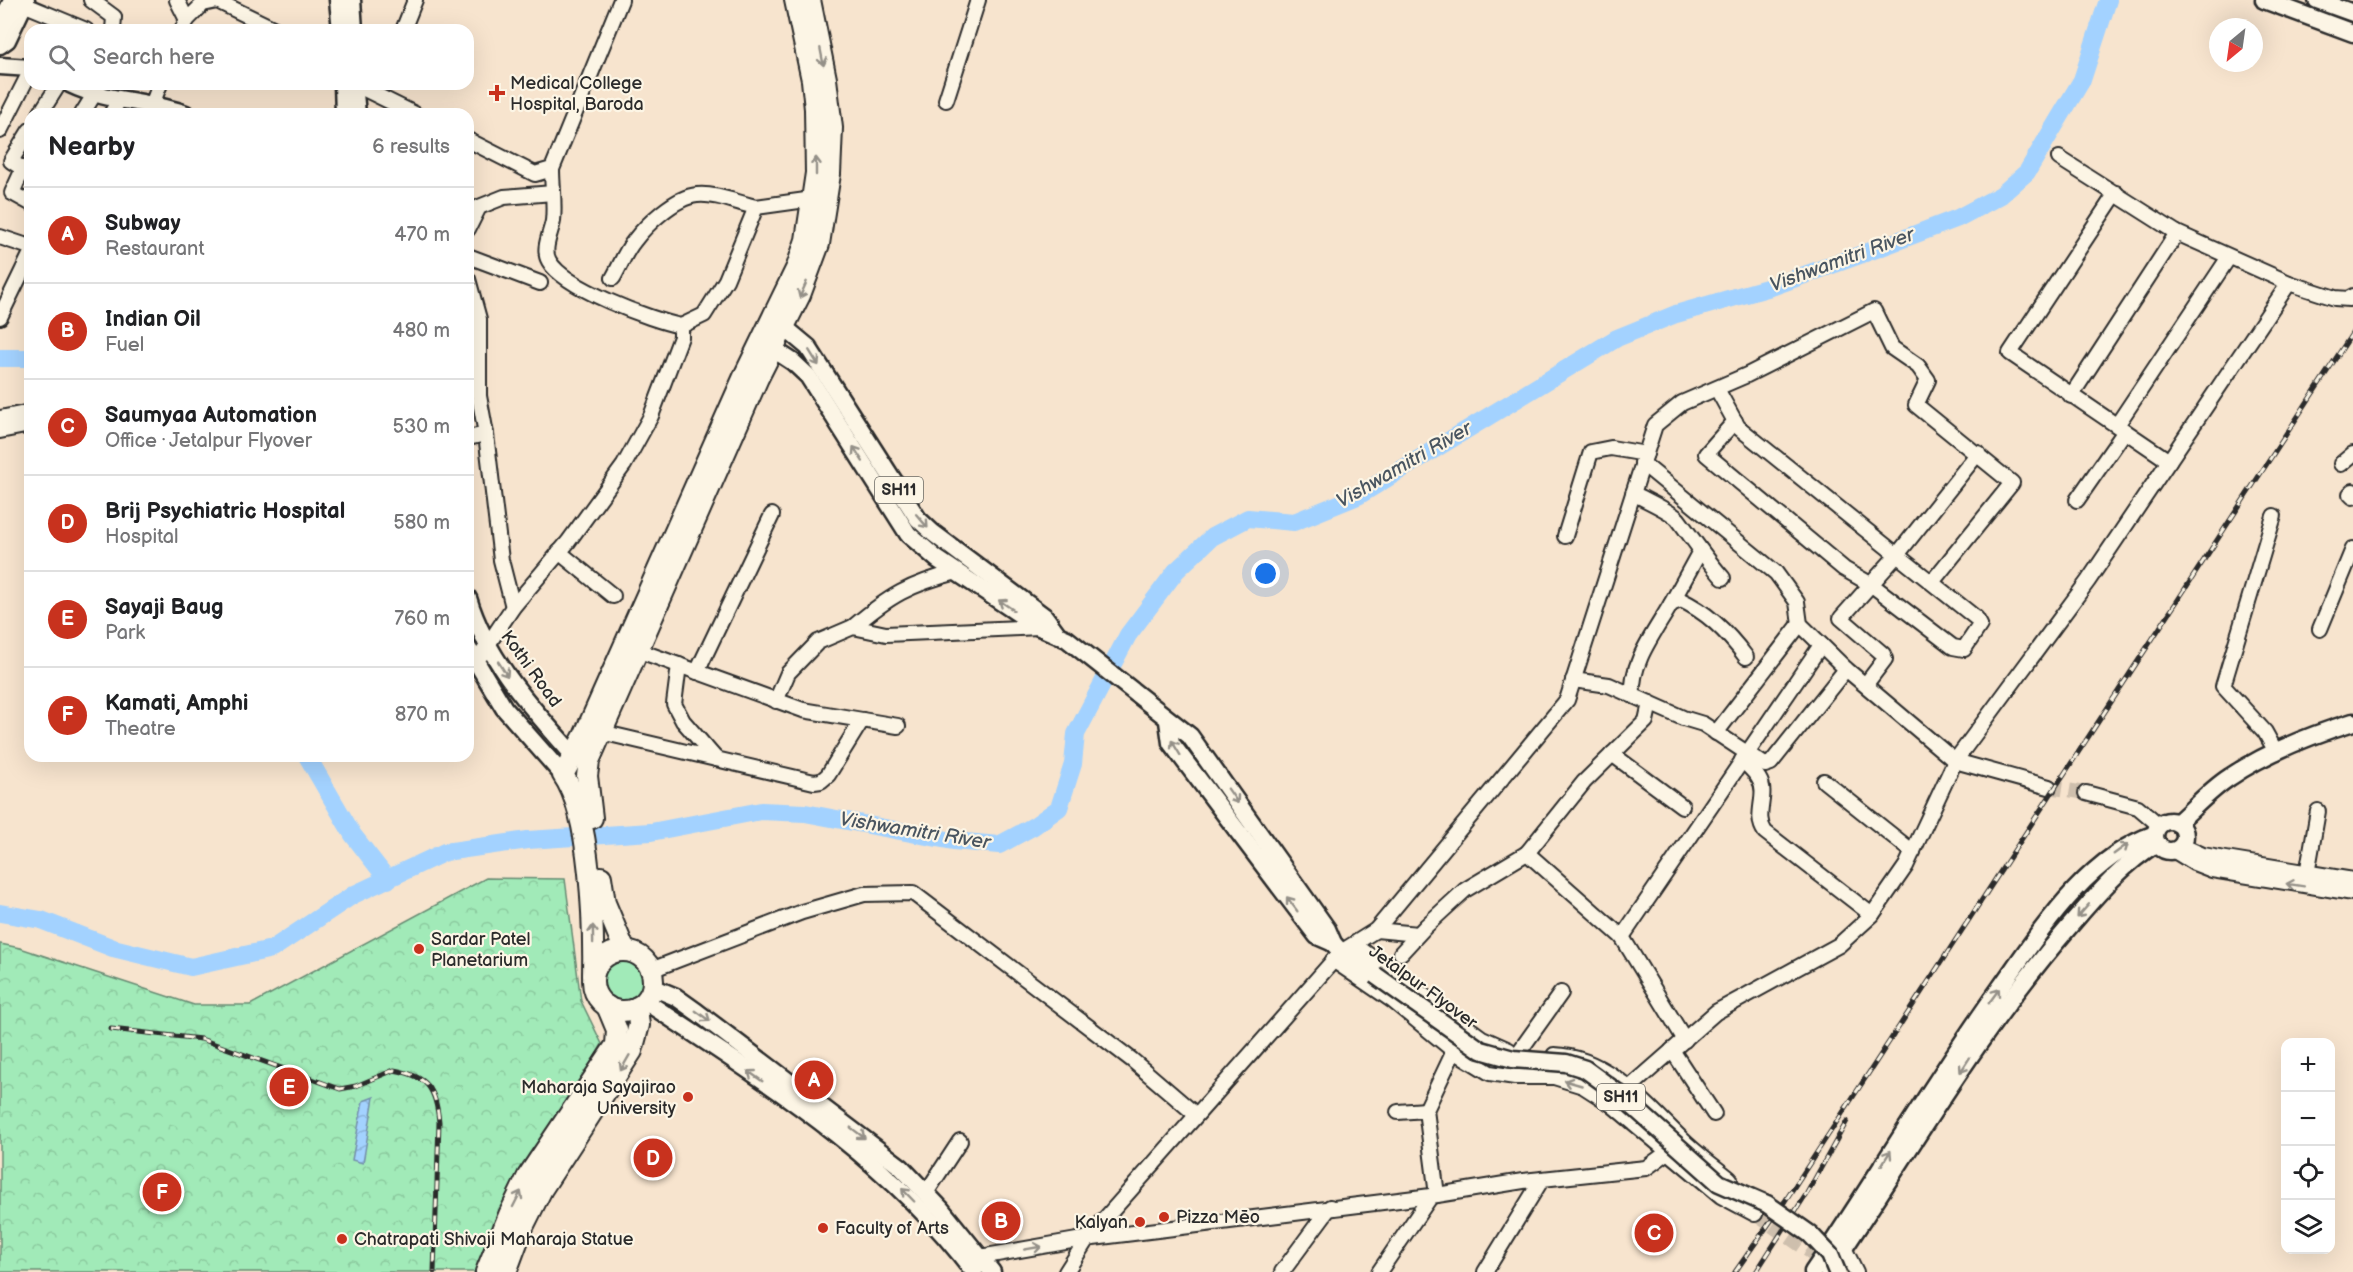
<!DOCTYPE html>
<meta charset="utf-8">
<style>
:root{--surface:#fff;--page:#f6f6f6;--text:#202124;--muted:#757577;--line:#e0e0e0;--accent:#c8321e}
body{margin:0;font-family:"Balsamiq Sans",sans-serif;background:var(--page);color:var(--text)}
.controls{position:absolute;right:18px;bottom:18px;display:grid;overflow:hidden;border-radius:12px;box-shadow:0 6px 24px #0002}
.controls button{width:54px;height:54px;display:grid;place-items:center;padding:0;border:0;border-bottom:2px solid var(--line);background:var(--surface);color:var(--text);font:30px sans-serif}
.compass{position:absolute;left:2209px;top:18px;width:54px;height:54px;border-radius:50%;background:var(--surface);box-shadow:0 6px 24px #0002;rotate:209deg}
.you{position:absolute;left:1266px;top:574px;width:21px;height:21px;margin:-15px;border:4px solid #fff;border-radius:50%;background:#1a73e8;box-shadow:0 0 0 9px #1a73e833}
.badge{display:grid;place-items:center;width:39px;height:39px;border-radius:50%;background:var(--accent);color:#fff;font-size:20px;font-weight:700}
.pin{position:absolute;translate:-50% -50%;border:3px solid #fff;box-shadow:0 2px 6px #0006}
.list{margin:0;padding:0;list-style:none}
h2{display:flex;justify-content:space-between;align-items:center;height:78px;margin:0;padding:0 24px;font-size:26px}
h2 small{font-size:20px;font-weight:400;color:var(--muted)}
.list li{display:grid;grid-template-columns:39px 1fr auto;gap:18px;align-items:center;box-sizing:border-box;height:96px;padding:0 24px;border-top:2px solid var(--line)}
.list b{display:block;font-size:22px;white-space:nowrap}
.list p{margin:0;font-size:20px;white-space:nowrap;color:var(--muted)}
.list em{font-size:20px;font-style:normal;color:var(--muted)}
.icon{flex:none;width:33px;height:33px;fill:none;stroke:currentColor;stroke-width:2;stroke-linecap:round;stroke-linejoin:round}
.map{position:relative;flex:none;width:2353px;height:1272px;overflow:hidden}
.search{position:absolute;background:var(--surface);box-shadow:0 6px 24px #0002;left:24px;top:24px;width:450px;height:66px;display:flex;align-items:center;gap:15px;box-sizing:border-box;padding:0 21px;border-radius:18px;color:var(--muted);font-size:22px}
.panel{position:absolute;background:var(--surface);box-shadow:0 6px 24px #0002;left:24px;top:108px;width:450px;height:654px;border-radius:18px}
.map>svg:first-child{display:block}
.green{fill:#a1eab8;stroke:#668a72;stroke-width:1.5}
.park{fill:url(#park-crowns);stroke:#668a72;stroke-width:1.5}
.water{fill:url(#water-waves);stroke:#738faa;stroke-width:1.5}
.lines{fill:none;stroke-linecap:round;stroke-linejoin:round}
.river{stroke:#a3d2ff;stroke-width:18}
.minor-tunnel{stroke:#cebfad;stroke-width:14;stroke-dasharray:14 7;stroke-linecap:butt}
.minor-casing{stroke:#2b2b2b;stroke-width:18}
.major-casing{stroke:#2b2b2b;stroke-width:21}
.highway-casing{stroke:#2b2b2b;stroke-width:24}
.minor{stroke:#fcf5e5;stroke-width:14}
.major{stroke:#fcf5e5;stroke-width:16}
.highway{stroke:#fcf5e5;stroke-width:20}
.rail-casing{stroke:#2b2b2b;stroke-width:5}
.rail{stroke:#fcf5e5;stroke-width:3;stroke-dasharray:9;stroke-linecap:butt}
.major-bridge-casing{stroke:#2b2b2b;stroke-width:21;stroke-linecap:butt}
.major-bridge{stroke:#fcf5e5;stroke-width:16}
.oneway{stroke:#949088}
.poi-dot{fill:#c8321e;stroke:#fcf5e5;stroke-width:2}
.labels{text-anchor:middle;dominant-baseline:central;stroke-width:4.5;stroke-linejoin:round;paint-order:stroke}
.shield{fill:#fcf5e5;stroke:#6a6863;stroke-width:1.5}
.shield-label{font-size:16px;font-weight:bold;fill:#2b2b2b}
.poi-label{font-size:18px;fill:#2b2b2b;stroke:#fcf5e5;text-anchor:start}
.street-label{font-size:18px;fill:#2b2b2b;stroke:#fcf5e5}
.water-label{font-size:20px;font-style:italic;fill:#495560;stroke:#fcf5e5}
</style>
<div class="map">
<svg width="2353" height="1272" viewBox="0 0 2353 1272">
<defs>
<pattern id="park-crowns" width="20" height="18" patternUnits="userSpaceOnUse" patternTransform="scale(1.5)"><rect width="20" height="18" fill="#a1eab8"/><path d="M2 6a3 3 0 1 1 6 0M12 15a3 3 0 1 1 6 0" fill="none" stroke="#8bc99e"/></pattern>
<pattern id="water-waves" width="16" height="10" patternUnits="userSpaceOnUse" patternTransform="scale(1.5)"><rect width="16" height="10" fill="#a3d2ff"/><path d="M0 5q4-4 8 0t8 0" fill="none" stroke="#8cb4db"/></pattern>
</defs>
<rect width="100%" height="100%" fill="#f7e4ce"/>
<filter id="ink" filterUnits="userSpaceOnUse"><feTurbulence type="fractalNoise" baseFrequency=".0167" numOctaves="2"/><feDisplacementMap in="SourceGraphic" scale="12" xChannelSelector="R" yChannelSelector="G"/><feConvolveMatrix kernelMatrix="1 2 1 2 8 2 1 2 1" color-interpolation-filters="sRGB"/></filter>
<g filter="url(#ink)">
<circle class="green" cx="622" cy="980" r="21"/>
<polygon class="park" points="486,878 565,879 581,1001 602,1044 553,1129 480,1272 0,1272 0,944 20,948 194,1005 250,1005"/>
<polygon class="water" points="374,1097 363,1163 352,1160 363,1101"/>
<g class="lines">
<g class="river">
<polyline points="0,358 30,358"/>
<polyline points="307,756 353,835 388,880"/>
<polyline points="0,913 41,920 113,948 191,967 272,949 353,895 445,852 528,840 651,832 761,811 805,813 953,841 999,845 1034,826 1059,808 1073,764 1076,734 1128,635 1176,571 1212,537 1248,518 1294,522 1358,496 1617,338 1676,314 1774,286 1879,248 1958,218 2001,195 2027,172 2082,80 2108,0"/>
</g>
<g class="minor-tunnel">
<polyline points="2049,787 2086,793"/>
<polyline points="1755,1214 1813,1254"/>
</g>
<defs>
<g id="minor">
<polyline points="91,0 114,17 113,30"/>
<polyline points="177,0 187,20 182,30"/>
<polyline points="16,1 86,30"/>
<polyline points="187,20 203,4 217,1 277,30"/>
<polyline points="403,30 415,0"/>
<polyline points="354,84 415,114"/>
<polyline points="946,100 978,0"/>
<polyline points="152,105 160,84"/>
<polyline points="40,114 59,84"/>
<polyline points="82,114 95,93"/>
<polyline points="111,114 119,100"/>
<polyline points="30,130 11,161 23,169 12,193 30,203"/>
<polyline points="0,131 30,72"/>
<polyline points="468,140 535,174 552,169 621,0"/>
<polyline points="2059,158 2177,233 2289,283 2335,298 2349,299 2353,296"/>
<path d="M552,169C552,186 555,204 553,221C551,233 542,249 549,261C564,288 651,320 681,326"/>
<polyline points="2116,193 2010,353 2169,461"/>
<polyline points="468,229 479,207 504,197 553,193"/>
<polyline points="0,237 30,247"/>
<polyline points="468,256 540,283"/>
<path d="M613,278C620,266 625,252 634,241C646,225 675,197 697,195C715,193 738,203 756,207"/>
<polyline points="468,279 479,319 479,396 486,434 468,438"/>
<polyline points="0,317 30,255"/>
<polyline points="1717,389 1738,427 1897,555 1978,453"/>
<polyline points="2071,396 2177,233"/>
<polyline points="0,418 30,412"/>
<polyline points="1735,421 1706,454 1844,569 1872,585 1953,647 1964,649 1980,625 1976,618 1897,555 1841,618 1883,654 1885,659 1866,684"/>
<polyline points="2117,425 2229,257"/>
<polyline points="0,431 30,425"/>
<polyline points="486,434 501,560 513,607"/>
<polyline points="1642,463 1776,573 1797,602 1800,624 1846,669 1955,761 2049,787"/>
<polyline points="2341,464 2353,454"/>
<polyline points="2353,491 2350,494 2353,497"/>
<path d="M1633,493C1643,499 1671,511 1678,519C1693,539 1706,559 1723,578"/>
<polyline points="2077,500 2125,431"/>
<polyline points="2274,516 2223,686 2265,732 2276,752"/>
<polyline points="1565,536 1591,452 1611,448 1646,454"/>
<polyline points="559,552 613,596"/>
<polyline points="1671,604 1700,551"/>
<path d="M853,627C889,596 910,584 957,572"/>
<polyline points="2320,629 2353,549"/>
<polyline points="637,650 803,710 898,726"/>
<polyline points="475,664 513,607 568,542 624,465 651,416 681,337 681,326 704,315 726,280 756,207 813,199"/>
<polyline points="679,665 674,704 683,721 716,759"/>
<polyline points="697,672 772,515"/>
<polyline points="1573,680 1609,685 1683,718 1703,724 1765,765 1771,763 1846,669"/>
<path d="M1633,695C1630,663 1655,632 1671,604L1681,600C1707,612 1729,634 1746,657"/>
<polyline points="776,701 788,673 818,642 853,627 886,634 1039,627"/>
<polyline points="601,732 814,782 821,781 828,775 862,720"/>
<polyline points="1716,733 1800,624"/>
<polyline points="1612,754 1682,806"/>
<path d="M1742,760C1748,766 1755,772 1759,779C1769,795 1753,815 1765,832L1872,915"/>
<polyline points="1824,781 1913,852"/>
<polyline points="2086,793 2138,807 2159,825"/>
<polyline points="2181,845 2203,855 2220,858 2353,880"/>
<polyline points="2173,850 2194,863 2212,870 2353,893"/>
<polyline points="1527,853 1584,782 1646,721 1650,703"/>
<polyline points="2307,874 2318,811"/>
<polyline points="1376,930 1418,934"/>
<polyline points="1622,937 1685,1040"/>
<polyline points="1355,945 1482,1038 1509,1050"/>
<polyline points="1401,953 1426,926 1465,890 1527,853 1622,937 1821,645"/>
<polyline points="1333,960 1393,1001 1454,1051 1490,1073 1515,1077 1554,1077 1583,1086 1611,1104 1721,1196 1755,1214"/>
<polyline points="651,970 802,912 864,894 913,893 1132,1060 1195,1114"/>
<polyline points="1672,1050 1714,1114"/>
<polyline points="1519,1052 1561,993"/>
<path d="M1554,1055C1610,1057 1649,1108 1686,1143C1700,1156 1715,1167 1730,1179"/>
<polyline points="1611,1104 1716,1012 1839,945 1872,915 1906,866 1955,761 2088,581 2289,283"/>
<polyline points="1398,1112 1426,1110"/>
<polyline points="926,1193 960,1141"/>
<polyline points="1437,1195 1426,1110 1454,1051"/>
<polyline points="1841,1242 1856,1272"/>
<polyline points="980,1257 1077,1240 1431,1196 1523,1181 1646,1168 1668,1152"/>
<polyline points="1066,1272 1087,1239 1341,952 1376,930 1567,700 1655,425 1682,403 1747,375 1874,311 1892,348 1918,366 1928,380 1916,405 2012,483 1932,582"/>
<polyline points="1282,1272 1330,1207"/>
<polyline points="1379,1272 1431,1196"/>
<polyline points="1485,1272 1542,1179"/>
</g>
<g id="major">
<polyline points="338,0 341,30"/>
<polyline points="352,0 354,30"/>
<polyline points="2264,0 2353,33"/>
<polyline points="2317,0 2353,13"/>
<polyline points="0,27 12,0"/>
<polyline points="0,45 7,40 26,0"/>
<polyline points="0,66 30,68"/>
<path d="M70,84C107,102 148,100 186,114"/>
<polyline points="343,84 344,114"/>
<polyline points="354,84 357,114"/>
<polyline points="772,322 784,327 808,347 918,519 933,533 1045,617 1056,632"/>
<polyline points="764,343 793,362 808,376 908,534 937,559 1037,626 1067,639 1190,736 1327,929 1333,943 1341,952 1375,975"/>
<path d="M468,598C487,661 532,708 574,756"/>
<polyline points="468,648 504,708 563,775"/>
<polyline points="1168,721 1171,743 1317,936 1333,943"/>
<circle cx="2170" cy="836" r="15"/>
<path d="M2177,823C2194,808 2211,789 2230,777C2267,752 2311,735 2353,722"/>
<polyline points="652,987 676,997 697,1012 901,1167 941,1209 992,1272"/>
<path d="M645,1001C765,1081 886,1155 974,1272"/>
<path d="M1813,1272C1877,1178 1934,1080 2000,988C2040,932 2087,857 2155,834"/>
<path d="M1828,1272C1907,1156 1976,1034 2068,928C2096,896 2121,865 2157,843"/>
</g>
<g id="highway">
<polyline points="592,818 587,776 589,761 758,378 800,295 819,244 830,174 832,128 826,79 810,0"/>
<polyline points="601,877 605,903 625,951"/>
<circle cx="623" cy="981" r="30"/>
<path d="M593,976C594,927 591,814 563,775L584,736L746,372L797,267L806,240L816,173L815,109L812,80L795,0"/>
<polyline points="486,1272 509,1215 528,1176 616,1045 617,1030 607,1006"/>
<polyline points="506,1272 522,1229 542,1189 632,1051 639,1025 637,1007"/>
</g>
</defs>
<use href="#minor" class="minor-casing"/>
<use href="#major" class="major-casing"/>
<use href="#highway" class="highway-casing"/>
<use href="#minor" class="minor"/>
<use href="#major" class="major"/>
<use href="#highway" class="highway"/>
<defs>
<g id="rail">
<path d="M111,1029L201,1039L340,1089L356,1086L394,1070C428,1076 436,1089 439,1122L434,1272"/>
<polyline points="1735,1272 1785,1201 2353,332"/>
<polyline points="1756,1272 1807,1193 1847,1121"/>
</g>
</defs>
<use href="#rail" class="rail-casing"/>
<use href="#rail" class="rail"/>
<defs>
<polyline id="major-bridge" points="1375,975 1481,1050 1513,1059 1566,1063 1585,1069 1618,1093 1719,1183 1767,1204 1810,1234 1830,1255 1837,1272"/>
</defs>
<use href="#major-bridge" class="major-bridge-casing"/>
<use href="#major-bridge" class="major-bridge"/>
</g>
<defs><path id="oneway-shaft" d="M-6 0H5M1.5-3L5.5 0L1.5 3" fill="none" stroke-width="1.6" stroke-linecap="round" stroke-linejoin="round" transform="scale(1.5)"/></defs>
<g class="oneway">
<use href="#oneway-shaft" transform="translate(822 57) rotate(79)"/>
<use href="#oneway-shaft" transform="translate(816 166) rotate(-90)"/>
<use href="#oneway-shaft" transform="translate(803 290) rotate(114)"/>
<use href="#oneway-shaft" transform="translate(814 358) rotate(58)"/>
<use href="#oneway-shaft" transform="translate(858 454) rotate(-123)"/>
<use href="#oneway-shaft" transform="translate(922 521) rotate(49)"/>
<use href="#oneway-shaft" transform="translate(1006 605) rotate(-146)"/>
<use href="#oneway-shaft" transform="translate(503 669) rotate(57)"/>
<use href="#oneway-shaft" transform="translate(1176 748) rotate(-121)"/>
<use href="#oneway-shaft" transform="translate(1233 796) rotate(55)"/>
<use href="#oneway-shaft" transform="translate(2121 849) rotate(-36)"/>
<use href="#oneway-shaft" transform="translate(2295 885) rotate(-171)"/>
<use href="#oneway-shaft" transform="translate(1292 904) rotate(-127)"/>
<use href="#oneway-shaft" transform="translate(2083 911) rotate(131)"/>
<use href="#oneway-shaft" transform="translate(593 934) rotate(-91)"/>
<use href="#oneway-shaft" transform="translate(1994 996) rotate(-54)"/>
<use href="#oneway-shaft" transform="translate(703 1016) rotate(36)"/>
<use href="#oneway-shaft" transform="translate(625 1063) rotate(120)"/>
<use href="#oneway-shaft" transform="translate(1965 1065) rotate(123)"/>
<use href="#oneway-shaft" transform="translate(755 1076) rotate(-145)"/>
<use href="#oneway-shaft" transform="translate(1573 1083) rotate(-164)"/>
<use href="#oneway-shaft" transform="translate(858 1133) rotate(37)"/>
<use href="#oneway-shaft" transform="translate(1886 1158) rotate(-58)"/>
<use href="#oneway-shaft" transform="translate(908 1195) rotate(-134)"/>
<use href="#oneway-shaft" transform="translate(517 1199) rotate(-63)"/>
<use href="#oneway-shaft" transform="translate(1033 1248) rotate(-10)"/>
</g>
</g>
<g class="poi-dot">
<path d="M494 84h6v6h6v6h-6v6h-6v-6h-6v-6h6z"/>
<circle cx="419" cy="949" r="6"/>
<circle cx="688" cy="1097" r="6"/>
<circle cx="1164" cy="1217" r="6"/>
<circle cx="1140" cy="1222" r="6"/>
<circle cx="823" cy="1228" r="6"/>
<circle cx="342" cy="1239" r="6"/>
</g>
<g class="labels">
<g class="shield">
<rect x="875" y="477" width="48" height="26" rx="4.5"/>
<rect x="1597" y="1084" width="48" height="26" rx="4.5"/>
</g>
<g class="shield-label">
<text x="899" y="490">SH11</text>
<text x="1621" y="1097">SH11</text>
</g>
<g class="poi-label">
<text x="510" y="83">Medical College<tspan x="510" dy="21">Hospital, Baroda</tspan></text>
<text x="431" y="939">Sardar Patel<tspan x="431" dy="21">Planetarium</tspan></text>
<text x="676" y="1087" text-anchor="end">Maharaja Sayajirao<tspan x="676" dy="21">University</tspan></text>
<text x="1176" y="1217">Pizza Mēo</text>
<text x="1128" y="1222" text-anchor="end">Kalyan</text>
<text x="835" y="1228">Faculty of Arts</text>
<text x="354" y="1239">Chatrapati Shivaji Maharaja Statue</text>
</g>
<g class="street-label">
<text transform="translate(531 669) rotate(54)">Kothi Road</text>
<text transform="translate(1423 987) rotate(36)">Jetalpur Flyover</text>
</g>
<g class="water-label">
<text transform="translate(1842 260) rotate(-20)">Vishwamitri River</text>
<text transform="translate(1404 465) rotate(-30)">Vishwamitri River</text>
<text transform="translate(915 831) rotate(9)">Vishwamitri River</text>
</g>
</g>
</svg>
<div class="controls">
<button>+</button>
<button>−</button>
<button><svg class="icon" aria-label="locate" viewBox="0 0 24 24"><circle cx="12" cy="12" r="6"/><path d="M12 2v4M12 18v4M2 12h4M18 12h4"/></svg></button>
<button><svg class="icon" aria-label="layers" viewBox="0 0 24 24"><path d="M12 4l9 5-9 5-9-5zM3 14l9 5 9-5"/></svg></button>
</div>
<svg class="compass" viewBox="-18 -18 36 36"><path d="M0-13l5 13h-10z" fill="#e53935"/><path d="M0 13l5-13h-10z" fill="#757577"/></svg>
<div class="you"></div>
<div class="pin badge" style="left:814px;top:1080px">A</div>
<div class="pin badge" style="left:1001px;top:1221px">B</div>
<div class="pin badge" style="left:1654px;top:1233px">C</div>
<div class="pin badge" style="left:653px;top:1158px">D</div>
<div class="pin badge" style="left:289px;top:1087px">E</div>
<div class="pin badge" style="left:162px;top:1192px">F</div>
<div class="search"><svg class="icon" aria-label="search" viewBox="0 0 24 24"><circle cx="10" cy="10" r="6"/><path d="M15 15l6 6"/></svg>Search here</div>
<section class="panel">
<h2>Nearby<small>6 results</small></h2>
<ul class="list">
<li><span class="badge">A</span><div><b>Subway</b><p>Restaurant</p></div><em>470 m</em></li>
<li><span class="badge">B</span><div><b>Indian Oil</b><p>Fuel</p></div><em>480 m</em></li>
<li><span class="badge">C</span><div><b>Saumyaa Automation</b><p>Office · Jetalpur Flyover</p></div><em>530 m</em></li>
<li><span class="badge">D</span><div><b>Brij Psychiatric Hospital</b><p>Hospital</p></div><em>580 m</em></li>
<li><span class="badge">E</span><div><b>Sayaji Baug</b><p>Park</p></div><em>760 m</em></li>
<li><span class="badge">F</span><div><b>Kamati, Amphi</b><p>Theatre</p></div><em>870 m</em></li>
</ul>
</section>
</div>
